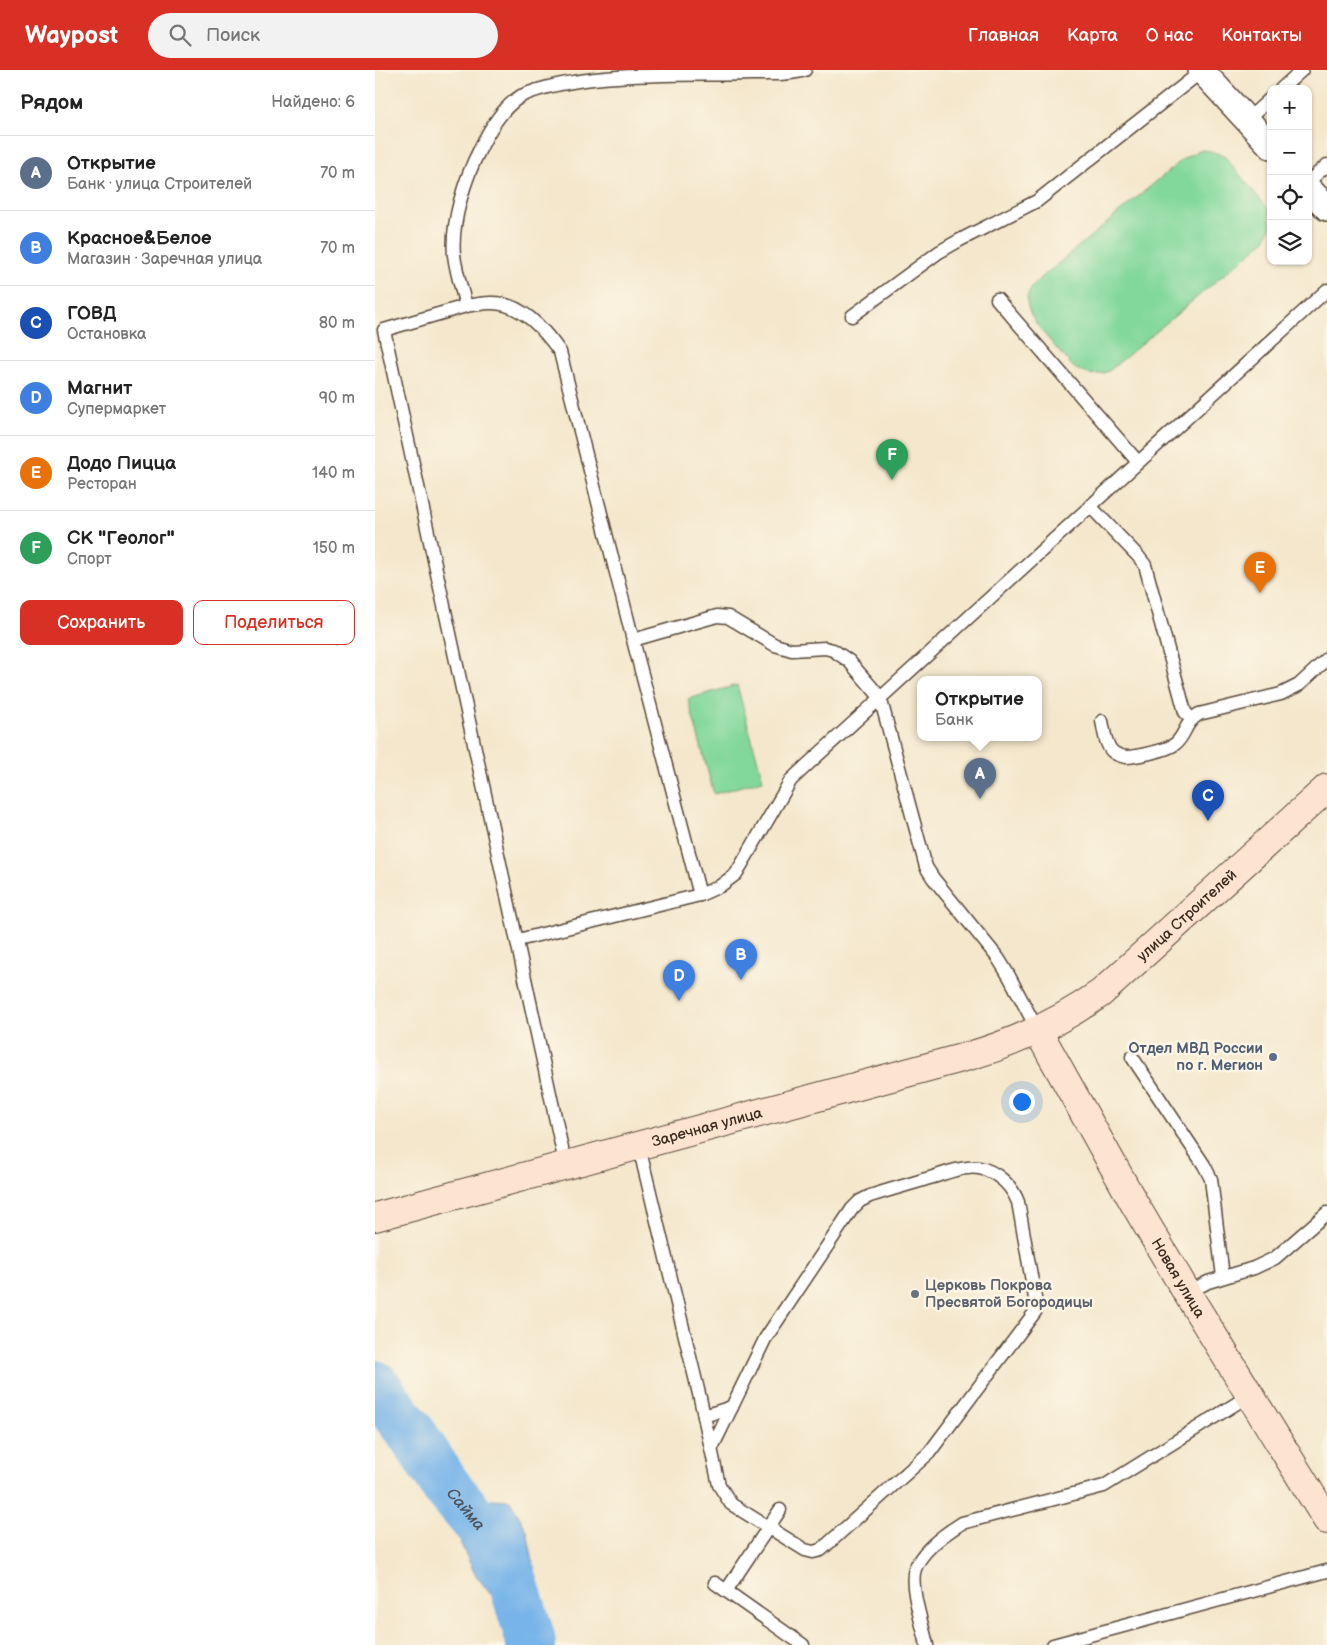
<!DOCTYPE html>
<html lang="ru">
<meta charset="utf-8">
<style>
:root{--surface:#fff;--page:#f2f2f2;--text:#222;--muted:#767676;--line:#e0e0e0;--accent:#d93025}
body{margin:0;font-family:"Balsamiq Sans",sans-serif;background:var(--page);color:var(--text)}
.controls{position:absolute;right:15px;top:15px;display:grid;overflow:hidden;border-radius:10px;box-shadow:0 1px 4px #0004}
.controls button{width:45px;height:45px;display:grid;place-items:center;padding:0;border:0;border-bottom:1px solid var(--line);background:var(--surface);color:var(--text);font:25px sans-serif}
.you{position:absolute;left:646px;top:1031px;width:18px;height:18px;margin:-12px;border:4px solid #fff;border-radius:50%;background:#1a73e8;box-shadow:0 0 0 8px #1a73e833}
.badge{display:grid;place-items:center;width:32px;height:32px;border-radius:50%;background:var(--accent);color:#fff;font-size:16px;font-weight:700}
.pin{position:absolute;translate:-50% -41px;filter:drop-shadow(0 1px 2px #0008)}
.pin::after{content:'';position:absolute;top:26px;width:18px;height:15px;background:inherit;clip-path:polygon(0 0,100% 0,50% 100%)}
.popup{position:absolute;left:542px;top:606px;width:125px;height:65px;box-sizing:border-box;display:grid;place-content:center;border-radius:10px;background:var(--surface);filter:drop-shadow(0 1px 4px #0005);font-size:16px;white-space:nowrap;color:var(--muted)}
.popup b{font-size:19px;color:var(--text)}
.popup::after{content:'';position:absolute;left:50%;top:100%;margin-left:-10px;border:10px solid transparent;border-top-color:var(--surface)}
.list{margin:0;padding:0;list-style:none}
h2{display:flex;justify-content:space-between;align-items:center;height:65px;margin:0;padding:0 20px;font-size:21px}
h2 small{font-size:16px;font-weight:400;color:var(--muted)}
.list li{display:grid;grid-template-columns:32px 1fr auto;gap:15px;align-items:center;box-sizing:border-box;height:75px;padding:0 20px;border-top:1px solid var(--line)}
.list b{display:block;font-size:19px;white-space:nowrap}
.list p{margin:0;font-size:16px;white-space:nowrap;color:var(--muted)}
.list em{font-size:16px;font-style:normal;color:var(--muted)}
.actions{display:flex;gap:10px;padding:15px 20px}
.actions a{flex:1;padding:11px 0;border:1px solid var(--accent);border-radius:10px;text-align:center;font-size:18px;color:var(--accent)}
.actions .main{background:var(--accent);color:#fff}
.icon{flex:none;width:28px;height:28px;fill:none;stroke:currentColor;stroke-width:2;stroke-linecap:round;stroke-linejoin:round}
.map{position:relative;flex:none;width:952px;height:1575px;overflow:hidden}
header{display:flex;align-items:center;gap:30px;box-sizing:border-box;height:70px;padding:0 25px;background:var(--accent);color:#fff}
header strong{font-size:24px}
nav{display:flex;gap:28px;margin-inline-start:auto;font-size:18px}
.search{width:350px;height:45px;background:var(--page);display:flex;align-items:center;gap:12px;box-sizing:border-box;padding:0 18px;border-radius:28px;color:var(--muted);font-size:19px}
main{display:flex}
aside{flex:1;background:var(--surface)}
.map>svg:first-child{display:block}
.green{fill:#82d89b;stroke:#5e815c}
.water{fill:#77b4e9;stroke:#596f84}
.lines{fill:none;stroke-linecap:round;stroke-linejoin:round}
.river{stroke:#77b4e9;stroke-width:50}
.lane-casing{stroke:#574638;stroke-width:15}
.street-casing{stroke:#574638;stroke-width:28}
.secondary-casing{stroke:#574638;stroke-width:30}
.lane{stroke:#fff;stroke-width:12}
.street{stroke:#fff;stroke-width:25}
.secondary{stroke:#fde4d0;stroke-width:28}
.service-dot{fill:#5c6f8a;stroke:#fcf5e5;stroke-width:2}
.worship-dot{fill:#6b7280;stroke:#fcf5e5;stroke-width:2}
.labels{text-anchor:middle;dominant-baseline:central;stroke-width:5;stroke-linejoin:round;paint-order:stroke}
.street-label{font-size:15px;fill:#3b2a1e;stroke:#fcf5e5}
.service-label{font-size:15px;font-weight:bold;fill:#4e5e75;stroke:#fcf5e5;text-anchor:end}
.worship-label{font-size:15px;font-weight:bold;fill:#5b616d;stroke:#fcf5e5;text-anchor:start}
.water-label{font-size:16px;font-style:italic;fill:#4d535b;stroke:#fcf5e5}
</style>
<header>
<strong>Waypost</strong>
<div class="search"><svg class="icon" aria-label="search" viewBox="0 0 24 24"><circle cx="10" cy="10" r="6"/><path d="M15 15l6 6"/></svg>Поиск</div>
<nav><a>Главная</a><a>Карта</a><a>О нас</a><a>Контакты</a></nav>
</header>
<main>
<aside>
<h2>Рядом<small>Найдено: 6</small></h2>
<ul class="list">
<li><span class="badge" style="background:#5c6f8a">A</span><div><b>Открытие</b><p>Банк · улица Строителей</p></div><em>70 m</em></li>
<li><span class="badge" style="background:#3f7fe0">B</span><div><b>Красное&amp;Белое</b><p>Магазин · Заречная улица</p></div><em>70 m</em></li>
<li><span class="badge" style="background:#1a4fb4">C</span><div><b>ГОВД</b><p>Остановка</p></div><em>80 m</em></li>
<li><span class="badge" style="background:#3f7fe0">D</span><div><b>Магнит</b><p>Супермаркет</p></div><em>90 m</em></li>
<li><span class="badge" style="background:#e8710a">E</span><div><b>Додо Пицца</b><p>Ресторан</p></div><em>140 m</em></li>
<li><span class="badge" style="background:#2e9e5b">F</span><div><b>СК &quot;Геолог&quot;</b><p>Спорт</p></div><em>150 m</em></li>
</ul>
<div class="actions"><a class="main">Сохранить</a><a>Поделиться</a></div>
</aside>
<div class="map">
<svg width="952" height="1575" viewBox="0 0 952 1575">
<rect width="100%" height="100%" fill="#fcf5e5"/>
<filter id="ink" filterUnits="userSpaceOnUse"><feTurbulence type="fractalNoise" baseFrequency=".02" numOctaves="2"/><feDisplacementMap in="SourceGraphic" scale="10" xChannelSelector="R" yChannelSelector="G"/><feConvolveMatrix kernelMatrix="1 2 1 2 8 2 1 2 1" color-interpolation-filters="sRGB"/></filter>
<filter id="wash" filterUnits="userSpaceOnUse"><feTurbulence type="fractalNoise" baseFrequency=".0096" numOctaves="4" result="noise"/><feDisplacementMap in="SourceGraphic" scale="20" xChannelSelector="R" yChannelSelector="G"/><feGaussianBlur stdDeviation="1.12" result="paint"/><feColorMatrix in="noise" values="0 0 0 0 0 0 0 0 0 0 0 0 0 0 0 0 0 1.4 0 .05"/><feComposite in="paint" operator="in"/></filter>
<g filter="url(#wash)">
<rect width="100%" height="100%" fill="#f4e7cc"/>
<g class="green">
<path d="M824,80C834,80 841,82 850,87L894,140L896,157L889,171L734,301C720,307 711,305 698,297C686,282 651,249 652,230C652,223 656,218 660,213L808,89Z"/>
<polygon points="362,615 388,710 339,724 313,629"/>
</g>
<polygon class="water" points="116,1429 135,1430 152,1461 159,1497 170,1575 145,1575 139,1551 113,1521 100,1504 86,1474 82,1450 90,1437"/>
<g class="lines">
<path class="river" id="s1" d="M0,1315L39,1367L71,1416L130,1486L155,1567L156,1575"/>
</g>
</g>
<g filter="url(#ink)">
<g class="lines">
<defs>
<g id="lane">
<polyline points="906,19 927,0"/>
<polyline points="872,50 896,28"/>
<polyline points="933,112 952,95"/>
<polyline points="622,229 763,392"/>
<path d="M91,236C99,235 107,233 114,233C145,231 169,259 185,282L258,570L325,825"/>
<polyline points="477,246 564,182 585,170 662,131 827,1"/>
<polyline points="715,436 763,486 770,495 810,642 816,649"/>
<polyline points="258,570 342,546 353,547 400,575 417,580 450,578 458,580 474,591 505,627 551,797 558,808 623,888 634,906 663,961"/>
<path d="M727,651C729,660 730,674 737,681C740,684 745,686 751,687C760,687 793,680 800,674C811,665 809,653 824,644L906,624L924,615L952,589"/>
<polyline points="143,870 325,825 345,816 361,804 416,710 431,696 952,220"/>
<polyline points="757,987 829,1095 836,1109 848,1207"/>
<path d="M264,1077L325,1328L344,1415L356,1434L430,1480L438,1482L446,1480L554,1383L660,1242L661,1234L643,1132C635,1111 614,1095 592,1098C578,1099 564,1106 551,1109C532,1115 513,1120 495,1126L485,1131L477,1139L390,1269L336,1380"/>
<path d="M191,1097L9,260L91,236C87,220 81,202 79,185C76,152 90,108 105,79C114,60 128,37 146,26C206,0 309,6 377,4C395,4 413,5 430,0"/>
<polyline points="812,1223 833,1212 879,1198 900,1188 952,1143"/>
<polyline points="329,1346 357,1337"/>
<polyline points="340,1513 428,1575"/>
<polyline points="351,1521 405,1440"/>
<path d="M552,1575C548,1556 534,1516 540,1499C547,1480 571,1463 587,1453L729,1416L875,1325"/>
<polyline points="678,1575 952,1501"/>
</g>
<g id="street">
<polyline points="826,0 896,76"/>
<polyline points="933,118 952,138"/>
</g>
<g id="secondary">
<path id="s2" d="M663,961L759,1133L812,1223L952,1450"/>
<path id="s3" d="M0,1147L594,986C642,972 685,952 726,923L952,718"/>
</g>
</defs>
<use href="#lane" class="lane-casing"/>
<use href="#street" class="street-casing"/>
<use href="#secondary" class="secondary-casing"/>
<use href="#lane" class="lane"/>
<use href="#street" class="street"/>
<use href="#secondary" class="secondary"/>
</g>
</g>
<circle class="service-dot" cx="898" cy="987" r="5"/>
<circle class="worship-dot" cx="540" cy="1224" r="5"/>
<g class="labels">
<g class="street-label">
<text stroke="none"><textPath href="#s3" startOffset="878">улица Строителей</textPath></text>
<text stroke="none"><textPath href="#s3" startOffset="344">Заречная улица</textPath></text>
<text stroke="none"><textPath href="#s2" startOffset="284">Новая улица</textPath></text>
</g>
<g class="service-label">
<text x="888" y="978">Отдел МВД России<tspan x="888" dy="17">по г. Мегион</tspan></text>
</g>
<g class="worship-label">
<text x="550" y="1215">Церковь Покрова<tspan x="550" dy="17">Пресвятой Богородицы</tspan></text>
</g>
<g class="water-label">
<text stroke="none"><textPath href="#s1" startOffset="154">Сайма</textPath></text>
</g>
</g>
</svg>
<div class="controls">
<button>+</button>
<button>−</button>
<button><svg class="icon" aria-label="locate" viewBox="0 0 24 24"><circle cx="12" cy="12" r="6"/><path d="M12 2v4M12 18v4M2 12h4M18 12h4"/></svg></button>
<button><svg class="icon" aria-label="layers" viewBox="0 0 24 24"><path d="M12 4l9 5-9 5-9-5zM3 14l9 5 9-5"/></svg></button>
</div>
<div class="you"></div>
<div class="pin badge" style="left:605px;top:729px;background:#5c6f8a">A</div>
<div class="popup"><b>Открытие</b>Банк</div>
<div class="pin badge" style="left:366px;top:910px;background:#3f7fe0">B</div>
<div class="pin badge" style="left:833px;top:751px;background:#1a4fb4">C</div>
<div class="pin badge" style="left:304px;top:931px;background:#3f7fe0">D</div>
<div class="pin badge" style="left:885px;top:523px;background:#e8710a">E</div>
<div class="pin badge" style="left:517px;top:410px;background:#2e9e5b">F</div>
</div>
</main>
